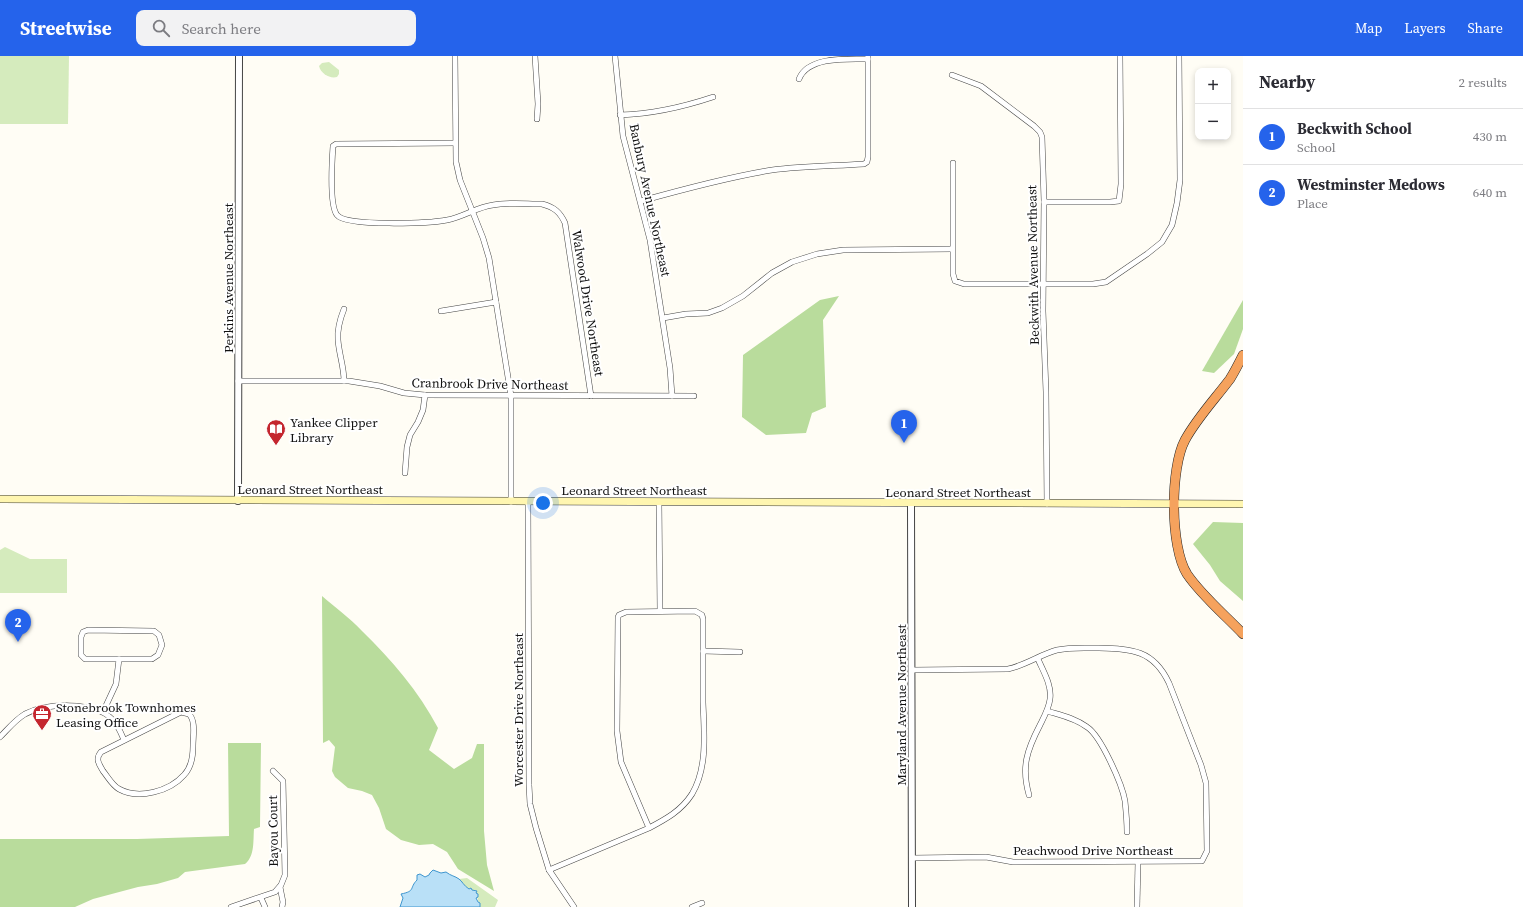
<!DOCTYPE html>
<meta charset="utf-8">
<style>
:root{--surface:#fff;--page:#f2f2f3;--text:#2b2b33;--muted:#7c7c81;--line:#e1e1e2;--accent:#2563eb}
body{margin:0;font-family:"Source Serif 4",serif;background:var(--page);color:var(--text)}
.controls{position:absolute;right:12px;top:12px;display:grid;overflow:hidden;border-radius:8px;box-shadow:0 2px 6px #0003}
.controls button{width:36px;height:36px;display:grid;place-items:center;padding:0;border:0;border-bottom:1px solid var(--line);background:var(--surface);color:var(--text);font:20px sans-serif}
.you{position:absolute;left:543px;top:447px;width:14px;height:14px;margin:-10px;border:3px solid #fff;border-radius:50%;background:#1a73e8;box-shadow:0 0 0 6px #1a73e833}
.badge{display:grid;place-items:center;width:26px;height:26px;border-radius:50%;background:var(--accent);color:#fff;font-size:13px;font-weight:700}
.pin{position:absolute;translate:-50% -33px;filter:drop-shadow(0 1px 2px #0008)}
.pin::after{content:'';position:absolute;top:21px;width:14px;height:12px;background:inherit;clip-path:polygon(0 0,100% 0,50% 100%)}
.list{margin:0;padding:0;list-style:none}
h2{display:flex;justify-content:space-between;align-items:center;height:52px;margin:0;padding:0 16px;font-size:17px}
h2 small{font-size:13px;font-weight:400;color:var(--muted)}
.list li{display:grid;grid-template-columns:26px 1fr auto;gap:12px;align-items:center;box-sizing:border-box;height:56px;padding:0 16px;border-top:1px solid var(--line)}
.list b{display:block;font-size:15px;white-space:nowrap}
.list p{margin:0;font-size:13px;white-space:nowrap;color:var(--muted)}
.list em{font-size:13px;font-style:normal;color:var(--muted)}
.icon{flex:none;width:22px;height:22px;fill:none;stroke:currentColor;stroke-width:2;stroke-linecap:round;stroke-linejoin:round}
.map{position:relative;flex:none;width:1243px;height:851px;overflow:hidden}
header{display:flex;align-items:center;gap:24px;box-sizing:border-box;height:56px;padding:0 20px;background:var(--accent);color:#fff}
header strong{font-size:19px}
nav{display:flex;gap:22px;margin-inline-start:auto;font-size:14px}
.search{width:280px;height:36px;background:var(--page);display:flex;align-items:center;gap:10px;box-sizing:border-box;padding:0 14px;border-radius:8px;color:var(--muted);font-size:15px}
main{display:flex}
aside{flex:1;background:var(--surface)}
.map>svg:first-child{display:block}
.green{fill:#d5ebbd}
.forest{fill:#b9dc9c}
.water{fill:#b9e0f7;stroke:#3f96cf}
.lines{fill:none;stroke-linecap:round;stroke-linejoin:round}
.minor-casing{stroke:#444;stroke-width:6}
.tertiary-casing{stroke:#444;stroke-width:8}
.secondary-casing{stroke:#333;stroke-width:8}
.motorway-casing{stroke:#222;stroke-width:10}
.minor{stroke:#fff;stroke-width:5}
.tertiary{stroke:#fff;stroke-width:6}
.secondary{stroke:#fff6b0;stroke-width:7}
.motorway{stroke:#f5a25d;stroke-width:9}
.labels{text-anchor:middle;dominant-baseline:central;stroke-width:4;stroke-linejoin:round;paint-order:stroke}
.street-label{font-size:13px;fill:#111;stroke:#fff}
.poi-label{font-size:13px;fill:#111;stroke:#fff;text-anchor:start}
</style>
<header>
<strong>Streetwise</strong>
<div class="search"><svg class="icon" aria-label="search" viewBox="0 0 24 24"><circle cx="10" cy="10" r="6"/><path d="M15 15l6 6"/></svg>Search here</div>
<nav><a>Map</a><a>Layers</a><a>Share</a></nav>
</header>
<main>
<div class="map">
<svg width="1243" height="851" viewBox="0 0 1243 851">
<rect width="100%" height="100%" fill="#fffdf5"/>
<g class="green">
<polygon points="0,0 69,0 68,68 0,68"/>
<path d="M329,6L339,14V18L337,21C330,23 321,18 319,10L322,7Z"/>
<polygon points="5,491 30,503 67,503 67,537 0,537 0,494"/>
<polygon points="467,822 498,844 495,851 480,851 476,837 463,829 459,823"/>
</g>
<g class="forest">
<polygon points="839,240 823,264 826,351 812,357 806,377 766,379 742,361 743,299 820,244"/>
<polygon points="1243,244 1243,273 1234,298 1214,317 1202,315"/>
<polygon points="1213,466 1243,467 1243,545 1220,525 1210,509 1193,488"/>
<path d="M322,540C336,552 350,562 362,575C391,603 419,636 438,672L429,694L454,713L472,702L477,688H484V775L487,809L494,835L458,813L447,796L433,788L419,789L401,784L386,773L379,752L372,739L362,735L348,732L335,721L332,715L335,691L329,684L323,687Z"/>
<path d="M228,687H261L260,771L254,773C253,785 255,800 245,808L185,816L178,822L157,828L138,831L93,843L75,851H0V783H137L229,780Z"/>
</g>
<path class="water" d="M433,814L441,817L446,816C451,820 455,820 459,823C462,825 464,830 469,833L471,832L472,834L477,835L476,837L478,838V841L476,842L478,846L480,847V851H400L403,842L401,838C416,835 409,832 417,824V819L420,818L425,821L429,819L430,817Z"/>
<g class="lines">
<defs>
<g id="minor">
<polyline points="455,0 456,106 460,124 483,182 489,202 511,340 511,446"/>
<polyline points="535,0 538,48 537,63"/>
<polyline points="615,0 623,80 650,184 670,312 672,340"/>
<polyline points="952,19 981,30 1034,70 1040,76 1042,81 1044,145 1043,255 1046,336 1047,448"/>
<path d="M799,23C808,0 848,3 868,3"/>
<path d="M620,59C652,58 683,51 713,41"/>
<path d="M455,87L336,88L333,90C332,105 329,149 337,159C346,171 431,167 447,164C463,161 477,151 493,149C508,146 526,148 542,148C554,151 560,156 565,167L591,340"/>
<polyline points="953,107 953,218 955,225 964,228 1093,228 1106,226 1147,198 1162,186 1172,169 1177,147 1180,124 1179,0"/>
<path d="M641,145C684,133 728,121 772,114C803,110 834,110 864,108L867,106L868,101V0"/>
<polyline points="1044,146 1110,146 1119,145 1121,128 1120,0"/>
<polyline points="441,255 496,246"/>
<polyline points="663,262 686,258 708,257 722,252 743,240 772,217 792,206 817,198 843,194 952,193"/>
<polyline points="238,325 349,325 380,330 404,337 425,339 694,340"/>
<path d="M344,325C344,311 339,298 338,284C337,273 340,263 344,253"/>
<polyline points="405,417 407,391 410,379 418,366 423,354 425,339"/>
<polyline points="528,446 529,729 530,748 536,772 549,814 574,851"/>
<polyline points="659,446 660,555"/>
<polygon points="88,574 154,575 159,579 162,589 158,599 152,603 85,603 81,599 81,581 83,576"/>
<polyline points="703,595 740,596"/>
<path d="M912,614L1008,613C1027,609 1041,598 1057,594C1070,591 1084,592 1097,592C1131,593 1153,593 1169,627L1201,709L1206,727L1207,795L1202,805L1013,806L986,801L912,802"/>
<path d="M1047,655C1060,659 1075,662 1087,671C1101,680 1122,728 1125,745C1126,755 1127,766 1127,776"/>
<polyline points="103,656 116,628 119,603"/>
<path d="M181,656L189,658C196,665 193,680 193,690C193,700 192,711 184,719C170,735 139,744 119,733C112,729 108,721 103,715C99,708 95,703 101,696Z"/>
<path d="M0,681C8,673 15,664 25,658C46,647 94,645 112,663C118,669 121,677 124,684"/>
<path d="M1029,739C1021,711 1027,694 1040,669C1044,661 1049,652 1050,643C1052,629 1043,615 1038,603"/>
<path d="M549,814L649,772C666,763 681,755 692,738C708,711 704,676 703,646C703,618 703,591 703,563L702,559L695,555L626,556L619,559L618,561L617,675L621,706L649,772"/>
<polyline points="280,831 283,846 282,851"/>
<polyline points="261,842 265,851"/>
<polyline points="231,851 275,836 281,829 285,819 283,725 273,715"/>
<polyline points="692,851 702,847"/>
<polyline points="1137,851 1138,806"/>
</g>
<g id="tertiary">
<polyline points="238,445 239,0"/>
<polyline points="911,448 912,851"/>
</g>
<polyline id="secondary" points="0,443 1243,448"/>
<path id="motorway" d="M1243,299C1239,307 1235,315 1230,323C1215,343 1197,362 1185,384C1170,412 1170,491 1187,518C1201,539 1225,559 1243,578"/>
</defs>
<use href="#minor" class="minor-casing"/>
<use href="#tertiary" class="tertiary-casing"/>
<use href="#secondary" class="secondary-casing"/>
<use href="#motorway" class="motorway-casing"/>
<use href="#minor" class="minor"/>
<use href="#tertiary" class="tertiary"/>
<use href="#secondary" class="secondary"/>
<use href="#motorway" class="motorway"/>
</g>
<defs>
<symbol id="library-pin" viewBox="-11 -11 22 30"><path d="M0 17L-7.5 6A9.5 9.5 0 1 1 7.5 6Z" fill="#c4262e" stroke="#fff"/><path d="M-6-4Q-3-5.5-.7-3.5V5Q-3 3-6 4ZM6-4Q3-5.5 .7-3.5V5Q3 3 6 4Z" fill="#fff"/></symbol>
<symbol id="office-pin" viewBox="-11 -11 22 30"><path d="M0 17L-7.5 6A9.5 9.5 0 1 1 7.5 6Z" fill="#c4262e" stroke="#fff"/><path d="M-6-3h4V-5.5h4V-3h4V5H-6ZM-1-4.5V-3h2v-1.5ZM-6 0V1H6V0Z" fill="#fff"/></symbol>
</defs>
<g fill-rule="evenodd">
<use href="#library-pin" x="265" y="362" width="22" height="30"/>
<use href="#office-pin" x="31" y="647" width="22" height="30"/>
</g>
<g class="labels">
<g class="street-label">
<text transform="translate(650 144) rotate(78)">Banbury Avenue Northeast</text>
<text transform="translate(1033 209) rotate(-91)">Beckwith Avenue Northeast</text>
<text transform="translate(228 222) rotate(-90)">Perkins Avenue Northeast</text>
<text transform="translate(588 247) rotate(81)">Walwood Drive Northeast</text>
<text transform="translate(490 328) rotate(1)">Cranbrook Drive Northeast</text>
<text x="310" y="433">Leonard Street Northeast</text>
<text x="634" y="434">Leonard Street Northeast</text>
<text x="958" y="436">Leonard Street Northeast</text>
<text transform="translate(901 649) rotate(-90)">Maryland Avenue Northeast</text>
<text transform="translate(518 654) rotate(-90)">Worcester Drive Northeast</text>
<text transform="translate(273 775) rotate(-91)">Bayou Court</text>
<text x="1093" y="794">Peachwood Drive Northeast</text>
</g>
<g class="poi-label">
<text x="290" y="366">Yankee Clipper<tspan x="290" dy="15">Library</tspan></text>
<text x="56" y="651">Stonebrook Townhomes<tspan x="56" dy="15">Leasing Office</tspan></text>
</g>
</g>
</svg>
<div class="controls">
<button>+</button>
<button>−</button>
</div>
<div class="you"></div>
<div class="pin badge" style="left:904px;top:387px">1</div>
<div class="pin badge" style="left:18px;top:586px">2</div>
</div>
<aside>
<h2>Nearby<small>2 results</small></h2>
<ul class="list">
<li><span class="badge">1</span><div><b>Beckwith School</b><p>School</p></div><em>430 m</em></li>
<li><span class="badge">2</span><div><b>Westminster Medows</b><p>Place</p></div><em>640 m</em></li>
</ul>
</aside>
</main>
